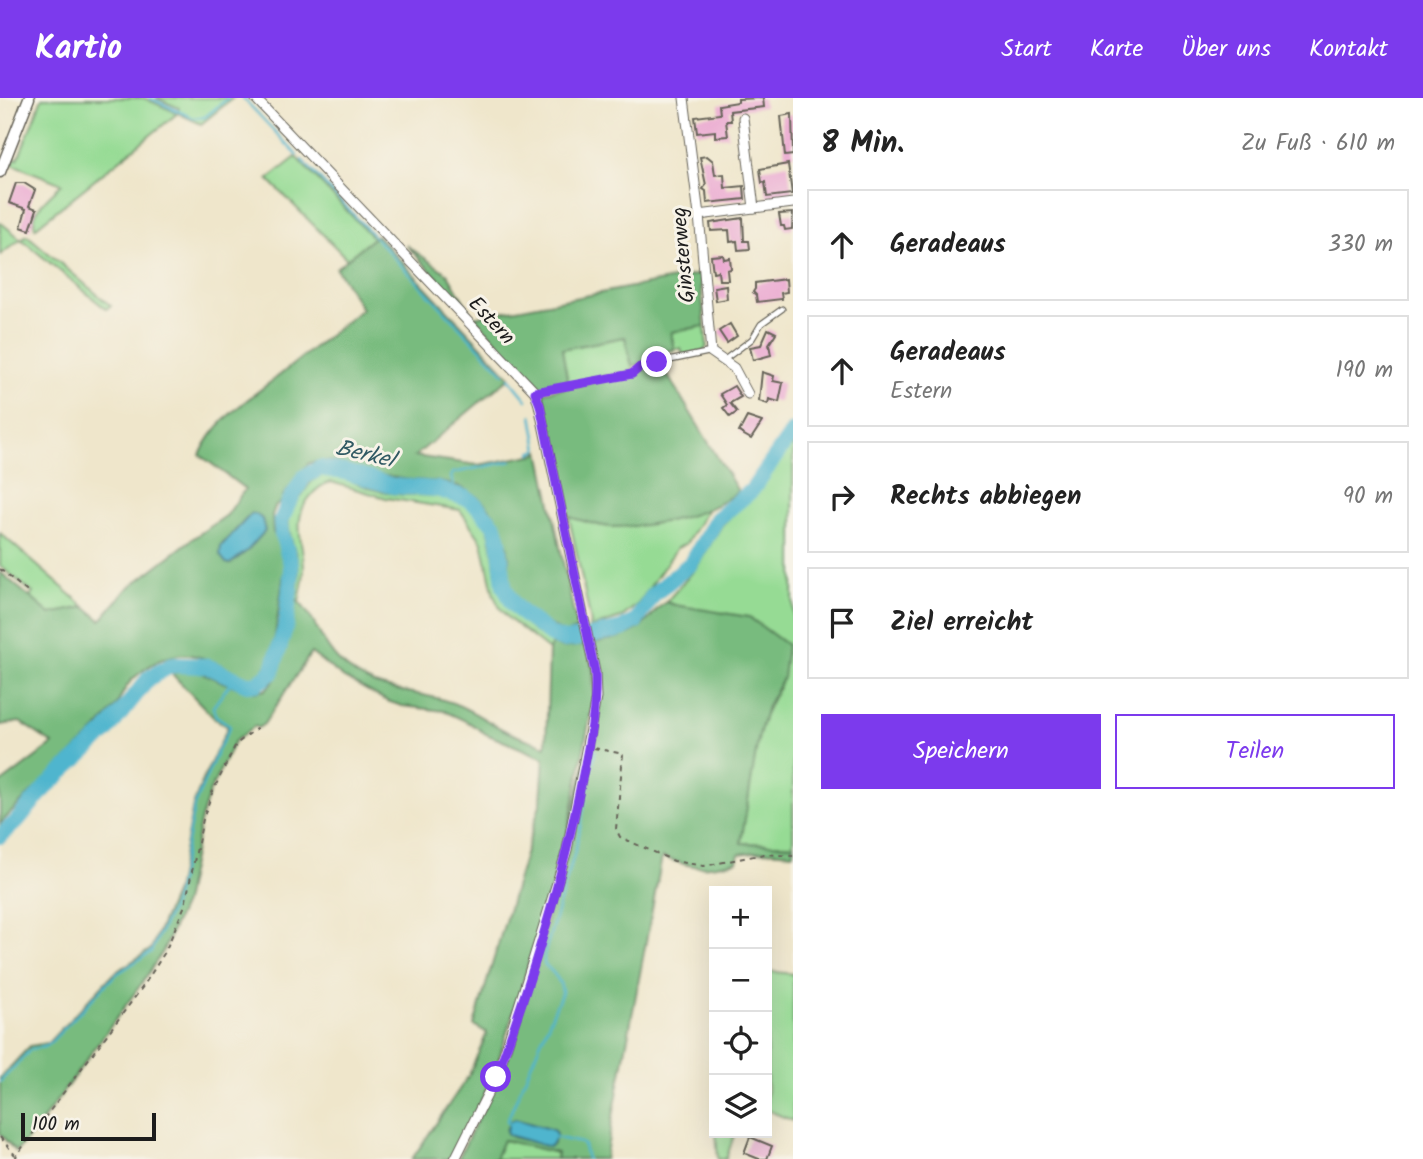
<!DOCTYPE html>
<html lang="de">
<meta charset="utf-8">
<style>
:root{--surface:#fff;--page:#f2f2f2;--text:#222;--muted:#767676;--line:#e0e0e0;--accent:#7c3aed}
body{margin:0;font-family:Kalam,sans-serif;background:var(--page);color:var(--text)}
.controls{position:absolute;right:21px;bottom:21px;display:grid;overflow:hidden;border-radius:0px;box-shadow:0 7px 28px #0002}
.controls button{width:63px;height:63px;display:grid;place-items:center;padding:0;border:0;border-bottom:2px solid var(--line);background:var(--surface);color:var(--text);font:35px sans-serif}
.scale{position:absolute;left:21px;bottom:18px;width:135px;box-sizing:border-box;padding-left:7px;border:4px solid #1c1c1c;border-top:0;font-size:19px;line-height:24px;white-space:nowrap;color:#1c1c1c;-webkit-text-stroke:5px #f7f3e8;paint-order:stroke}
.stop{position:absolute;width:21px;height:21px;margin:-16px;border:5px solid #7c3aed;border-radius:50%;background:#fff}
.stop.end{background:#7c3aed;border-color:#fff;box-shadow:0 2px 7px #0008}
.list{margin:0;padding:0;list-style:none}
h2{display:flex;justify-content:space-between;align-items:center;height:91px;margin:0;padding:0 28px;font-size:30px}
h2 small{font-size:23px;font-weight:400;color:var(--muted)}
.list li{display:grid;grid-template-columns:46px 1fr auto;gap:21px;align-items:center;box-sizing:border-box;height:112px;margin:0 14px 14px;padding:0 14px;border:2px solid var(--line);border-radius:0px}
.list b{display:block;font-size:26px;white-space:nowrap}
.list p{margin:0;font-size:23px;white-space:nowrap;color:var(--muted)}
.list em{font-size:23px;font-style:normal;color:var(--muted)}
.actions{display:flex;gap:14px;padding:21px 28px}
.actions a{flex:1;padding:16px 0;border:2px solid var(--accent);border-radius:0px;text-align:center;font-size:24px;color:var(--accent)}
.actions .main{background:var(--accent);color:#fff}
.icon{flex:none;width:38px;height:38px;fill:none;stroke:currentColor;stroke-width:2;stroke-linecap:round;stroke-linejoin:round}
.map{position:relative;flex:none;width:793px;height:1061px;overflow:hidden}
header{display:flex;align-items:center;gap:42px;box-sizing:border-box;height:98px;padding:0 35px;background:var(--accent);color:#fff}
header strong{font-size:33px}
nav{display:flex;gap:38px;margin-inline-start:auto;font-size:24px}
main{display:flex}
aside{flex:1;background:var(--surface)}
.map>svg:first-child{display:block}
.green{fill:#96db94;stroke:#597c58;stroke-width:2}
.forest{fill:#78bb7e;stroke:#4a6c4d;stroke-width:2;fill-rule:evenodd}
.water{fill:#4fb5ce;stroke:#366875;stroke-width:2}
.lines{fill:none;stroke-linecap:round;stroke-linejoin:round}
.stream{stroke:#4fb5ce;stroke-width:2.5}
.river{stroke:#4fb5ce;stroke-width:16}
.building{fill:#ebaad1}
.service-casing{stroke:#666359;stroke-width:7}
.minor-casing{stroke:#666359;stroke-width:11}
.tertiary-casing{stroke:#666359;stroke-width:13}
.path{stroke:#666359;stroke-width:2;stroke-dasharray:5 5;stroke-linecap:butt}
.service{stroke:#fff;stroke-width:4.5}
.minor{stroke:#fff;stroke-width:9}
.tertiary{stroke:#fff;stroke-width:10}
.route{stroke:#7c3aed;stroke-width:9}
.labels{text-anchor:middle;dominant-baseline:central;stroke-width:6;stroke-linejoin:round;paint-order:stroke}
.street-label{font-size:21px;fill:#1c1c1c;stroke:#f7f3e8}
.water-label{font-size:23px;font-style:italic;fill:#305963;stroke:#f7f3e8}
</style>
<header>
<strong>Kartio</strong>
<nav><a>Start</a><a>Karte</a><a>Über uns</a><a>Kontakt</a></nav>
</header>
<main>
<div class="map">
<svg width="793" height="1061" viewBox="0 0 793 1061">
<rect width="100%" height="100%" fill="#f7f3e8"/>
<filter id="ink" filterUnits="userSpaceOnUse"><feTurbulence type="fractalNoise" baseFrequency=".0143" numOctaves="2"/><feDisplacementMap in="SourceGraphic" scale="14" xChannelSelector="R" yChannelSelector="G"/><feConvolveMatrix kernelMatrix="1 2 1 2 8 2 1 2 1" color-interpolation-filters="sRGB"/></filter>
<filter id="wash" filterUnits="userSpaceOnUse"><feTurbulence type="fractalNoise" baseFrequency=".00686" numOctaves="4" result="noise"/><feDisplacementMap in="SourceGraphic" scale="28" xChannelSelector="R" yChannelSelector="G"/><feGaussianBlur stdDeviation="1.57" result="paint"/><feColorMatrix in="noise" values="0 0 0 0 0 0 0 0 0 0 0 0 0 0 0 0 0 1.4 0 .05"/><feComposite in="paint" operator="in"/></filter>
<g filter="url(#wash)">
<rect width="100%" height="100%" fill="#efe6cb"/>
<g class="green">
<path d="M42,0H144L177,15L179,10L156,0H233L201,26L178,15L35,130C29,112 51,97 62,86L12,66L15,60L18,61Z"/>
<polygon points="296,59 373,140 347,161 268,81"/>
<polygon points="0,124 21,141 27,137 111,208 106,211 21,141 0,157"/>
<polygon points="705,228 707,248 704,253 683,257 681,250 674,252 671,234"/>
<polygon points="625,239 633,273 568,285 561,251"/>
<path d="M793,345V747L740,745C749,699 752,628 779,590L675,507L666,504L697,469L722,427L755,395Z"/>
<path d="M325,376L335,377C354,384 376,394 396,396C421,399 448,394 470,409C496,427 491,454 497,482C504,511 527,531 552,545L549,552L508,520L500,510L494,498L482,444L460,412L386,400L331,384C322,386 315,392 309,400C291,423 304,445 304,471C304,481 301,493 299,504L296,501C298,490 300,474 298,463C290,432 280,426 302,397C309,386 313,380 325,376Z"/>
<polygon points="707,412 686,446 677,450 638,506 621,520 590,530 591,524 569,419 610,429 655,425"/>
<polygon points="0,435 85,509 50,516 30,499 33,495 0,468"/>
<polygon points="767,873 793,876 793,1023 767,1012"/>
<polygon points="716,1035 735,1035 726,1061 718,1061"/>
<polygon points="502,1041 557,1055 556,1061 495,1061"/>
</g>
<g class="forest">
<path d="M377,137L510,279L415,358L478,367L537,356L540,353L577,531L565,536C548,525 525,515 514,497C508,486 509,473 509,460C507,429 490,402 460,389C440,381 418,384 397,380C387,378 376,377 365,374C339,367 339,360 309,365L283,398L285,400L275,409L272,417L273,434L280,446L285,467L275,538L269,565L260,577L250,581C229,571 204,555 179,557C161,559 146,569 133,581C124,589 122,598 116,608C107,620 95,634 84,644C56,671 27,697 0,726V686L53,646L20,624L0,627V474L50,516L85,509L101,522L127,491L192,441L227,417L245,391L200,357C215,321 252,299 281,276C308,254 335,233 362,211L336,170ZM251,416L248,452L230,466L221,448Z"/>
<polygon points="406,147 448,176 470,214"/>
<polygon points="700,176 705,228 671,234 674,252 655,256 646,265 632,268 625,239 562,251 568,285 541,291 474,219"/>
<path d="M662,268L738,393C707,419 652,429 612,429C598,429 582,422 569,419L543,294L633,276L636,273Z"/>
<path d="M296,501C315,518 320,545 339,563C377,599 410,589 453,605C472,612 488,624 506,633C518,639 533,643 546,648L549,552L552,545L562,550L586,547L593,573L594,599L564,752L494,976L453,1061H412L469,977L487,935L474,927L541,703L544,660L486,636L470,625L444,613L402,608L387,603L344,580L311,555L264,626L258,630L255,628L234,644L210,693L201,720L184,805L163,853L142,885L35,1033L16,1054L0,1036V980L30,948L48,945L113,876L151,851L177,789L193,708L203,681L228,629L214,620L171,575L196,572L227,586L255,594L265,592L274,583L280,569L282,548L288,536Z"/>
<path d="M666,504L675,507L749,519L787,547L783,580L767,608L758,642L741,745L793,747V755L764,753L739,756L737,763C701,771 696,771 662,759L605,1061H556L557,1055L503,1042L495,1061H458L499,977L537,861L596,621L598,601L591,546C610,542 634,538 647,523C654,516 657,509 666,504ZM510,1023L556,1035L553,1046L549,1048L512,1039L506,1033Z"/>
</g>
<g class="water">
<polygon points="251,416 256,416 262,421 265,433 248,452 230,466 226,465 220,457 221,448"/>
<polygon points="515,1021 553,1032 556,1035 555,1042 549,1049 508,1037 506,1033 510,1023"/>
</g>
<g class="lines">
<g class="stream">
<polyline points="150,0 193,20 205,19 228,0"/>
<polyline points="243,0 297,57"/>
<polyline points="302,62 504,276"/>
<polyline points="509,280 527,302"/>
<polyline points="531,355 538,352 532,317"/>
<polyline points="456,397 451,379 453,375 512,363"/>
<polyline points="0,984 31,951 44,949 49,946 115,877 151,854 173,807 178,789 194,708 217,654 230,629 228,626 216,618 213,609 234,580"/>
<path d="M510,1027L507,1023L562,894C561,882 553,874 544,866V857L576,750L595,653"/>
<polyline points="554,1039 581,1045 584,1048 587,1061"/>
</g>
<polyline class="river" points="0,738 16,724 45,690 106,634 149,580 172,567 207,568 247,586 256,586 272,574 286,527 291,481 291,466 282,436 281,423 289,404 304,379 320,370 345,374 393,388 437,391 466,400 476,407 495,428 499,442 504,488 513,506 523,516 551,537 563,542 576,541 622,531 636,523 654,496 691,465 717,421 752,392 793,333"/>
</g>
<g id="blocks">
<g class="building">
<polygon points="763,0 764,9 730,13 731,23 726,23 728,38 715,39 715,33 697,35 695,19 720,16 719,7 738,4 738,1"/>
<polygon points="792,16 793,57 785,58 781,18"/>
<polygon points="707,58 713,63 715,77 724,76 725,90 744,88 745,101 707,105 706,93 703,91 706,87 700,59"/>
<polygon points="788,66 792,96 767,99 765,84 762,85 760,71"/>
<polygon points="16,85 24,85 35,92 29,108 37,111 30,132 21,129 26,111 9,105"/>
<polygon points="793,115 792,131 785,132 784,128 781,128 779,116"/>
<polygon points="743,120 744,143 749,143 750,151 738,152 737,143 730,144 729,132 711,133 710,125"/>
<polygon points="723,157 724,161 730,160 731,171 727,172 728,182 719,182 718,173 713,174 711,158"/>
<polygon points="786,181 787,194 781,195 782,201 757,204 756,197 753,194 755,191 755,185"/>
<polygon points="726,187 727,201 716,203 714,189"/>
<polygon points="730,226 737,238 727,245 719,233"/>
<polygon points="768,231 776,235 769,246 771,257 753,262 750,249 761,247"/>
<polygon points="762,274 774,278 773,283 783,285 779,304 769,301 768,306 759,303"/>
<polygon points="734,288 741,299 730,305 737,314 730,319 723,310 727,307 720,296"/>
<polygon points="747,319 762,324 751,341 739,334"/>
<polygon points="750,1039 772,1048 767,1061 759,1061 744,1055"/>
</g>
</g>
</g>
<g filter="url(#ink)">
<use href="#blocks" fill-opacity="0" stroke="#666359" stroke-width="2"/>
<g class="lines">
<defs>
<g id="service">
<polyline points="724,262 752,241 761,226 782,211"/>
<polyline points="657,265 710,254"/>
</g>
<g id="minor">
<polyline points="255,0 535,294 539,307 595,574 596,600 567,752 505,953 496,979 455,1061"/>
<polyline points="684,0 699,117 711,254 734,270 748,296"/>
<polyline points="743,20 754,110"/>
<polyline points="699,117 793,105"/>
</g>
<polyline id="tertiary" points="0,74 29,0"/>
</defs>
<use href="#service" class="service-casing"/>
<use href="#minor" class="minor-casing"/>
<use href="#tertiary" class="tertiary-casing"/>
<g class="path">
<polyline points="543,292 632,276 640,269 652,266"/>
<polyline points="0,471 30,496"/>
<polyline points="594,650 623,656 616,731 620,739 674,763 704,768 764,756 793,758"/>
<polyline points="0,1039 15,1057"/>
<polyline points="17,1061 16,1058 144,887 165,854 185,807 203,721 212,695 236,646 257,630"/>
</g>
<use href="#service" class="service"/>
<use href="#minor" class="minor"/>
<use href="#tertiary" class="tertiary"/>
</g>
</g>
<g class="lines" filter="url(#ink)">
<path class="route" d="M496,979C530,887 559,792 579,696C587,655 597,615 595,574L540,307L535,294L632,276L640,269L657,264"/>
</g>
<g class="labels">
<g class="street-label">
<text transform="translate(684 157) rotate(-95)">Ginsterweg</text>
<text transform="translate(491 223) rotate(47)">Estern</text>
</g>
<g class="water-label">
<text transform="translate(365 357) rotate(13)">Berkel</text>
</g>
</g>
</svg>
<div class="controls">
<button>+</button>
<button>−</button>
<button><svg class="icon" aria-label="locate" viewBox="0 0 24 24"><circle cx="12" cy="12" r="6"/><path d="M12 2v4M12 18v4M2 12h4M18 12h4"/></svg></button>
<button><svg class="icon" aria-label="layers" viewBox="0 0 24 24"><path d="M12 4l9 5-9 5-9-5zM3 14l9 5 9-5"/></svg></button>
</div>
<div class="scale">100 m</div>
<div class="stop" style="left:496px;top:979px"></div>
<div class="stop end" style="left:657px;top:264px"></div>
</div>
<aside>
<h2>8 Min.<small>Zu Fuß · 610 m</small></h2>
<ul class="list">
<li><svg class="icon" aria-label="ahead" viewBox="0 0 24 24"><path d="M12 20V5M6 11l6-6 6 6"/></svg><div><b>Geradeaus</b></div><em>330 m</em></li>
<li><svg class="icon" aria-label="ahead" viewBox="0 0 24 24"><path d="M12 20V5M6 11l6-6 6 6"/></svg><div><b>Geradeaus</b><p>Estern</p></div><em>190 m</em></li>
<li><svg class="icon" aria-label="right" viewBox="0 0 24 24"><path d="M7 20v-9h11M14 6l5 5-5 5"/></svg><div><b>Rechts abbiegen</b></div><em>90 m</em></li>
<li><svg class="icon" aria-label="arrive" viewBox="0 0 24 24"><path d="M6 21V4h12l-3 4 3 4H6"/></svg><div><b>Ziel erreicht</b></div></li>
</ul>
<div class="actions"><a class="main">Speichern</a><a>Teilen</a></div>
</aside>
</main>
